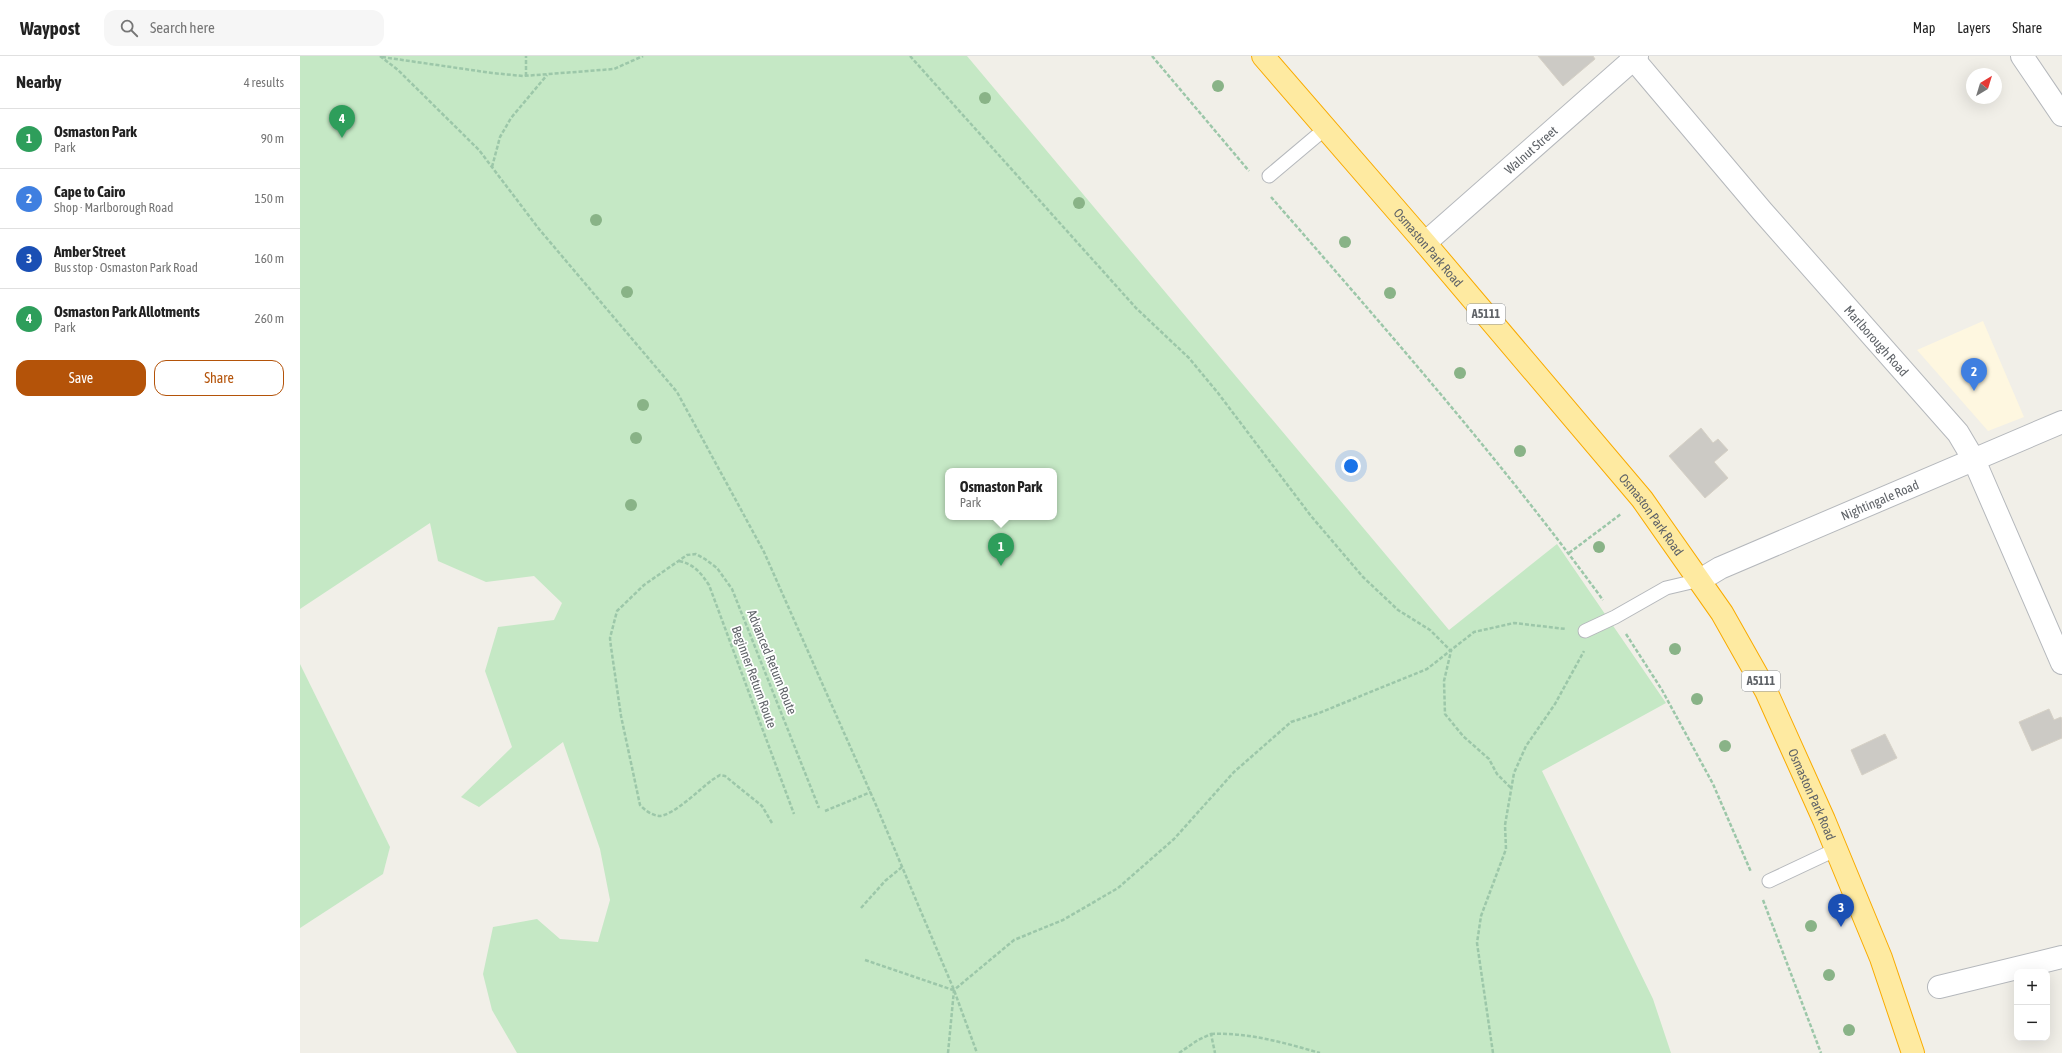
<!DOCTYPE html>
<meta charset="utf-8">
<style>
:root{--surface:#fff;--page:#f6f6f6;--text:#222;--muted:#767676;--line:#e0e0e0;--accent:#b45309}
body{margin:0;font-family:"Asap Condensed",sans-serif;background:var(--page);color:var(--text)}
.controls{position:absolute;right:12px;bottom:12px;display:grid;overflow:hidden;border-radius:8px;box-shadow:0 4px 16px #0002}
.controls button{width:36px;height:36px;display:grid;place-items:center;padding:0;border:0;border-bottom:1px solid var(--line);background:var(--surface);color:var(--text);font:20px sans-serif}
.compass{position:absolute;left:1666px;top:12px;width:36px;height:36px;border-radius:50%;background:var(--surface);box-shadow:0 4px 16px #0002;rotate:38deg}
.you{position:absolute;left:1051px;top:410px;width:14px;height:14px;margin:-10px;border:3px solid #fff;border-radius:50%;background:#1a73e8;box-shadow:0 0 0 6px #1a73e833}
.badge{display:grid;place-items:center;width:26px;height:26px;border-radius:50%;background:var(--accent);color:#fff;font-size:13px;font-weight:700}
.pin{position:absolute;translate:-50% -33px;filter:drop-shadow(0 1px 2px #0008)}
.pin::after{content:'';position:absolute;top:21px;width:14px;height:12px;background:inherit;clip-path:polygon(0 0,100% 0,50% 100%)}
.popup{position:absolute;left:645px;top:412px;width:112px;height:52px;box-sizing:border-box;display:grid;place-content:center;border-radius:8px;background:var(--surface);filter:drop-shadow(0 1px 3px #0005);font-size:13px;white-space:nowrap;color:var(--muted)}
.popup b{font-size:15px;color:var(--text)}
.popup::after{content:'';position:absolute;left:50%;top:100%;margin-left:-8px;border:8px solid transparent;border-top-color:var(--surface)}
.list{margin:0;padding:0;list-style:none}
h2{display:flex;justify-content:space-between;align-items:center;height:52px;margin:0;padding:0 16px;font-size:17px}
h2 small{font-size:13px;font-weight:400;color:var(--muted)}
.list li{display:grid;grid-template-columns:26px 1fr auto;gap:12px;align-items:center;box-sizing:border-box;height:60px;padding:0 16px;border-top:1px solid var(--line)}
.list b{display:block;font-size:15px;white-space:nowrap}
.list p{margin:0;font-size:13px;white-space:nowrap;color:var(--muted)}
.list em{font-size:13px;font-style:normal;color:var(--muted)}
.actions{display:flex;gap:8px;padding:12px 16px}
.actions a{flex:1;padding:9px 0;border:1px solid var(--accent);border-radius:12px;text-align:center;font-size:14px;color:var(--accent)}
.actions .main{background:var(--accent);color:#fff}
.icon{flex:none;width:22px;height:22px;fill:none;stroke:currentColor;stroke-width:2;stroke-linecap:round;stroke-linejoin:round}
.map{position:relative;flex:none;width:1762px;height:997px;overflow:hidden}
header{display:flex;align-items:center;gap:24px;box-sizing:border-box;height:56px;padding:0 20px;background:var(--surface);border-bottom:1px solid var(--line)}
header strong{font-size:19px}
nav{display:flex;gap:22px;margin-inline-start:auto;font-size:14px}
.search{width:280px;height:36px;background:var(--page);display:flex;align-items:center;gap:10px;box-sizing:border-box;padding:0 14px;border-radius:12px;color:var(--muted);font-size:15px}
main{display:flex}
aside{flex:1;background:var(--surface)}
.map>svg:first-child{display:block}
.commercial{fill:#fef7e0}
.green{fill:#c5e8c5;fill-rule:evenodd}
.building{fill:#cccac5;stroke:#d6d1c6}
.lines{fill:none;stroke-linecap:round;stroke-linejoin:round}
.service-casing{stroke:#b5b8bc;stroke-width:15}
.minor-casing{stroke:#b5b8bc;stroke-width:24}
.trunk-casing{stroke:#f9ab00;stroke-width:24}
.path{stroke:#9cc7a9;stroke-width:2.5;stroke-dasharray:4 2;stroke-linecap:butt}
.service{stroke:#fff;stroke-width:13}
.minor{stroke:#fff;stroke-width:22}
.trunk{stroke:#feeaa1;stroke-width:22}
.tree{fill:#89b387}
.labels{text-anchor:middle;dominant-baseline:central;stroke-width:3.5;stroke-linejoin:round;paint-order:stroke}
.shield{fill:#fff;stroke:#8f9295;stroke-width:1}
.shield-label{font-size:12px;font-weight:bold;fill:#5f6368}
.street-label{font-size:13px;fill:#5f6368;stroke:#fff}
</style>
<header>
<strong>Waypost</strong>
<div class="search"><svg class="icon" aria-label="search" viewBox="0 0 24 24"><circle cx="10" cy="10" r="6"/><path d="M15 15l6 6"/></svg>Search here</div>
<nav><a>Map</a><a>Layers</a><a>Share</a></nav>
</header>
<main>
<aside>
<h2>Nearby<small>4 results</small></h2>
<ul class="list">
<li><span class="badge" style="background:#2e9e5b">1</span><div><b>Osmaston Park</b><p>Park</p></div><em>90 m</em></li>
<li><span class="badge" style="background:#3f7fe0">2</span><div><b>Cape to Cairo</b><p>Shop · Marlborough Road</p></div><em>150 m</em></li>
<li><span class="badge" style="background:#1a4fb4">3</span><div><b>Amber Street</b><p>Bus stop · Osmaston Park Road</p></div><em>160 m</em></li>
<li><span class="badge" style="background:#2e9e5b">4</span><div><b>Osmaston Park Allotments</b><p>Park</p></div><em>260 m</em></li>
</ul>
<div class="actions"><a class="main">Save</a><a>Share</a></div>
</aside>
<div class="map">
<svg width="1762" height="997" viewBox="0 0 1762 997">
<rect width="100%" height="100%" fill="#f1efe8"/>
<polygon class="commercial" points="1683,265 1724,361 1688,375 1617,294"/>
<g class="green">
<path d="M0,0H667L1149,574L1257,488L1366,647L1242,715L1353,943L1371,997H217L192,954L183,918L193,871L237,863L260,883L298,886L310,844L300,793L263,686L179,751L161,741L212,691L185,615L198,571L254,564L262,547L234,520L186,526L138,505L130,467L0,553ZM648,415H754V461H648Z"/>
<polygon points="0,608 90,791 83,818 0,872"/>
</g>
<g class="building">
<polygon points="1238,0 1293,0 1295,3 1263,30"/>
<polygon points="1401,372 1413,387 1418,383 1428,394 1414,406 1428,422 1405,442 1369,400"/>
<polygon points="1749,653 1754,664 1761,661 1762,664 1762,682 1732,695 1719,666"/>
<polygon points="1585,678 1597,702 1562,719 1551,694"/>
</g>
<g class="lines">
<defs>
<g id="service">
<polyline points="969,120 1026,72"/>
<polyline points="1285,575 1315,561 1366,532 1400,524"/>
<polyline points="1469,825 1537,793"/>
</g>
<g id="minor">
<path id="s1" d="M1331,0L1462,155L1658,377L1674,404L1762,607"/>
<polyline points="1722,0 1762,59"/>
<path id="s2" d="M1125,187L1337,0"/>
<path id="s3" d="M1400,524L1420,512L1762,366"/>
<polyline points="1639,931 1762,901"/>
</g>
<g id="trunk">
<path id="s4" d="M963,0L1125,187L1342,443L1422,557L1466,635L1524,764L1581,902L1613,997"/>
</g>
</defs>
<use href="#service" class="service-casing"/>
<use href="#minor" class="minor-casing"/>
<use href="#trunk" class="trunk-casing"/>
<g class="path">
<polyline points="80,0 98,14 179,94 239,173 377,336 464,496 576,749 654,934 677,997"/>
<polyline points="610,0 836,252 889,302 918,337 1011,460 1063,521 1098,554 1130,574 1151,595 1144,625 1145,658 1163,680 1189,703 1197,718 1211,732"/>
<polyline points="852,0 949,115"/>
<polyline points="82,1 192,17 223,20 314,13 343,0"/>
<polyline points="226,20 226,0"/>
<polyline points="192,111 200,81 211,62 247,19"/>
<path d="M971,141C1085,272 1200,403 1303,544"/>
<polyline points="1269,497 1321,458"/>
<path d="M379,505C394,508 401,517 409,529L494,758"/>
<polyline points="1326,578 1362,634 1413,728 1451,816"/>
<polyline points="525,755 571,736"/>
<path d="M472,767L462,750L425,720L420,719L412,724C400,733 373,760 359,760C351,759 345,754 340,749L321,660L311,591L310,582L317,555L344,529L387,499L396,498L405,503L417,512L432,533L519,752"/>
<polyline points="1463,844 1521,997"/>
<polyline points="561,852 585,825 602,811"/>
<polyline points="565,904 653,934"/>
<path d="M911,978C948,976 985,987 1020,997"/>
<polyline points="648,997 654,934 714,884 763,864 818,832 874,783 934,716 991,666 1019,657 1127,613 1174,576 1214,567 1266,573"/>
<polyline points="879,997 898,984 911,978 915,997"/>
<polyline points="1193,997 1177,887 1181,860 1206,793 1205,769 1214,717 1226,690 1255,648 1284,595"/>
</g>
<use href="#service" class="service"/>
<use href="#minor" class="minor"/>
<use href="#trunk" class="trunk"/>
</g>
<g class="tree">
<circle cx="918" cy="30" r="6"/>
<circle cx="685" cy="42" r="6"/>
<circle cx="779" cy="147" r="6"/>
<circle cx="296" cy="164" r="6"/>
<circle cx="1045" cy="186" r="6"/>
<circle cx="327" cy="236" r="6"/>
<circle cx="1090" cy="237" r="6"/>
<circle cx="1160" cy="317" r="6"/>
<circle cx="343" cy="349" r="6"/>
<circle cx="336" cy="382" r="6"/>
<circle cx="1220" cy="395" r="6"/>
<circle cx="331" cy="449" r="6"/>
<circle cx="1299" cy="491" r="6"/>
<circle cx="1375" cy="593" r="6"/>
<circle cx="1397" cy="643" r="6"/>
<circle cx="1425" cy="690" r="6"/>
<circle cx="1511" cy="870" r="6"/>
<circle cx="1529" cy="919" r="6"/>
<circle cx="1549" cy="974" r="6"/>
</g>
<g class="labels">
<g class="shield">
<rect x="1167" y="248" width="38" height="20" rx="3"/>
<rect x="1442" y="615" width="38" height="20" rx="3"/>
</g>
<g class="shield-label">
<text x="1186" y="258">A5111</text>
<text x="1461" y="625">A5111</text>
</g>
<g class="street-label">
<text stroke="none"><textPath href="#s2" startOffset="141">Walnut Street</textPath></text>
<text stroke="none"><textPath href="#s4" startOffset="253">Osmaston Park Road</textPath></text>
<text stroke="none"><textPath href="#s1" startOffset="376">Marlborough Road</textPath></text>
<text stroke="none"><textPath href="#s3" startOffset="197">Nightingale Road</textPath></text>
<text stroke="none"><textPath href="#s4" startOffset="601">Osmaston Park Road</textPath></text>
<text transform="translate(472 606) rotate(68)">Advanced Return Route</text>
<text transform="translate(454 621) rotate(70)">Beginner Return Route</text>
<text stroke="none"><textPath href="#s4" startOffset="925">Osmaston Park Road</textPath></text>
</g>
</g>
</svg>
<div class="controls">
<button>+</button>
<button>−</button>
</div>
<svg class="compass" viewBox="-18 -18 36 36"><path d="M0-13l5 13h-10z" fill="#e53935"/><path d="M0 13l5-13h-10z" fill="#767676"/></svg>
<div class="you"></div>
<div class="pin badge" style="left:701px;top:510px;background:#2e9e5b">1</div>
<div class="popup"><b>Osmaston Park</b>Park</div>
<div class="pin badge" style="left:1674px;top:335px;background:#3f7fe0">2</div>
<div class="pin badge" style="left:1541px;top:871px;background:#1a4fb4">3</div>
<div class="pin badge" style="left:42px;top:82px;background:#2e9e5b">4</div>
</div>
</main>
